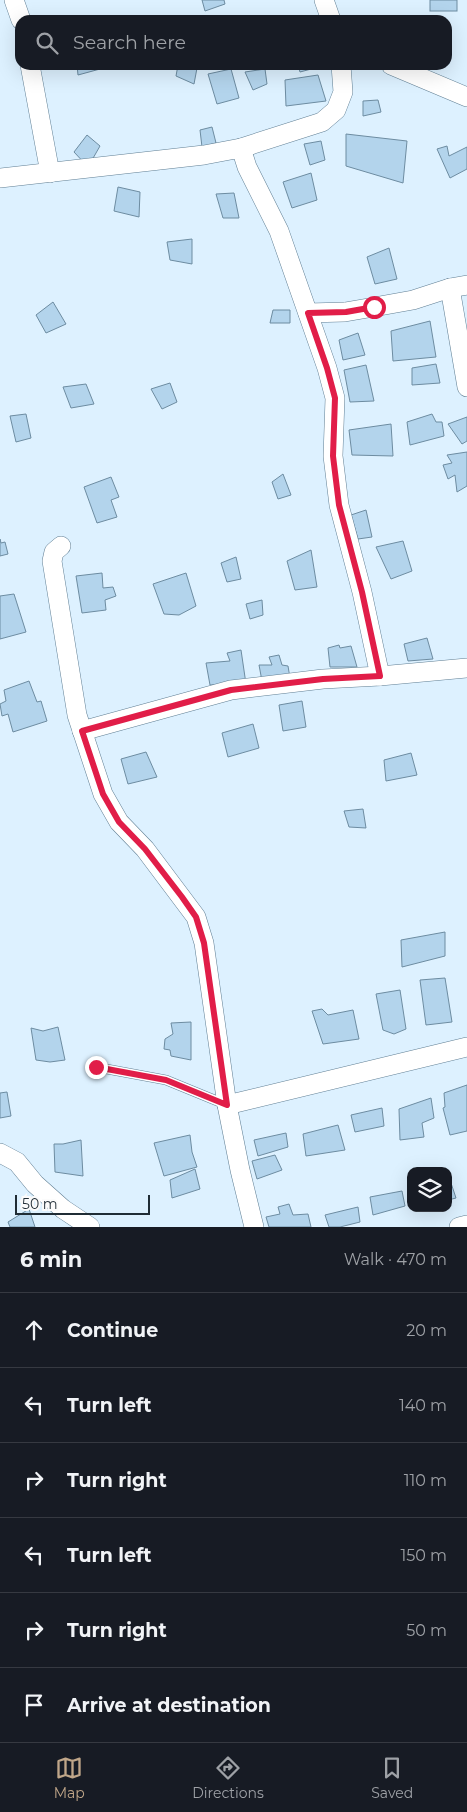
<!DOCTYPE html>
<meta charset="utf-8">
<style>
:root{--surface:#171b24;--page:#20242c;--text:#f1f3f6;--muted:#9ea1a6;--line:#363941;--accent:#c0a689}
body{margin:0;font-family:Montserrat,sans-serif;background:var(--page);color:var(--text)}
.controls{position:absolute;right:15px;bottom:15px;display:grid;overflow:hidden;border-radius:10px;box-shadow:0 5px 20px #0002}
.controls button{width:45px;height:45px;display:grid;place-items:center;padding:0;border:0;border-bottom:1px solid var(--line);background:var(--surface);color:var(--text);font:25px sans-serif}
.scale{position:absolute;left:15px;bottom:12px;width:135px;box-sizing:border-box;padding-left:5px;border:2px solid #1f2c35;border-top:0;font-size:14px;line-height:18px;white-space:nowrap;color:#1f2c35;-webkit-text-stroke:4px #fbfbfb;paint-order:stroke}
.stop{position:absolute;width:15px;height:15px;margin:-11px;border:4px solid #e11d48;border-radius:50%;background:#fff}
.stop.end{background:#e11d48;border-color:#fff;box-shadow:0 1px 5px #0008}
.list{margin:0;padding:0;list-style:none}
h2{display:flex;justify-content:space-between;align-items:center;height:65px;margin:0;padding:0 20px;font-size:21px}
h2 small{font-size:16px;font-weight:400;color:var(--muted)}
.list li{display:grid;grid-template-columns:32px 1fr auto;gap:15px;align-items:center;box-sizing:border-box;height:75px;padding:0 20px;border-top:1px solid var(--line)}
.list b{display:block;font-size:19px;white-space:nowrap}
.list em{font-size:16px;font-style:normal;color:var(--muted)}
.icon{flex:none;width:28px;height:28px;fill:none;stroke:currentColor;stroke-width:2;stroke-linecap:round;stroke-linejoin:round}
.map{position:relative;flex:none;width:467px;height:1227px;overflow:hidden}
.search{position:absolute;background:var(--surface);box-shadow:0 5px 20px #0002;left:15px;right:15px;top:15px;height:55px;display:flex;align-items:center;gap:12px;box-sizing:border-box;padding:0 18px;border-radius:15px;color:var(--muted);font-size:19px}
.sheet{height:515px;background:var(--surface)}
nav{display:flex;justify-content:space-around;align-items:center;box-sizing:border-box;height:70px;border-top:1px solid var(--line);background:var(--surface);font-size:14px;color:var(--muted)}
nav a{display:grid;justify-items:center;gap:2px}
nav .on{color:var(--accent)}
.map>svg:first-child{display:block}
.building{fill:#b3d4ec;stroke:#6d8ca1}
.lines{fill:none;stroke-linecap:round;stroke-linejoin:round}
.lane-casing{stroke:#607f94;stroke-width:10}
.street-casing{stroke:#607f94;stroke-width:20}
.lane{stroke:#fff;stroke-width:9}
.street{stroke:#fff;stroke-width:19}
.route{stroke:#e11d48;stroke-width:6}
</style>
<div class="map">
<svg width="467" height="1227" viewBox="0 0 467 1227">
<rect width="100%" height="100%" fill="#ddf1ff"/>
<g class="building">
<polygon points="202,0 224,0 225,4 205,11"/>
<rect x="430" y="0" width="27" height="11"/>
<polygon points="447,32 450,32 449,64 447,64"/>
<polygon points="77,65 99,65 100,69 78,75"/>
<polygon points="178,65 188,65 197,68 194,84 176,76"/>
<polygon points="298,65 326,65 300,72"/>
<polygon points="231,69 239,98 217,104 208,74"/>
<polygon points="265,69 267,84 253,90 245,72"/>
<polygon points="318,75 326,101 286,106 285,80"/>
<polygon points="378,100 381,112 363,116 363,101"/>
<polygon points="212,127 216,143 202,147 200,130"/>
<polygon points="346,134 407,141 403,183 346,166"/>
<polygon points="87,135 100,146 88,167 74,152"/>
<polygon points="321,141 325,160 310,165 304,144"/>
<polygon points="447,146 449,156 467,147 467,169 450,178 437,149"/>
<polygon points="311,173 317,200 292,208 283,182"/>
<polygon points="118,187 140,192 139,217 114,211"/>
<polygon points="234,193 239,218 223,218 216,194"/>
<polygon points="192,239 192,264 170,260 167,242"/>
<polygon points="389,248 397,279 375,284 367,257"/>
<polygon points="53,302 66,324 46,333 36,315"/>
<polygon points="273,310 290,310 290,323 270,323"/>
<polygon points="430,321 436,357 393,361 391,331"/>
<polygon points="358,333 365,355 343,360 339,340"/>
<polygon points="436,364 440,383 412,385 412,368"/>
<polygon points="366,365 374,401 350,402 344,370"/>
<polygon points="170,383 177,402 162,409 151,389"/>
<polygon points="86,384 94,404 71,408 63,387"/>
<polygon points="26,414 31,438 16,442 10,416"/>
<polygon points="432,414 436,422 442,422 444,436 410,445 407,422"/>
<polygon points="467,417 467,441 462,444 448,424"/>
<polygon points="391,424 393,456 352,455 349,430"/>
<polygon points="467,452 467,486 457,492 455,475 448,479 443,465 452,463 447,455"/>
<polygon points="283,474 291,495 278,499 272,482"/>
<polygon points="111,477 119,497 111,500 117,517 97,523 84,487"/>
<polygon points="366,510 372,537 358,539 351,515"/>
<polygon points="0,539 1,543 5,542 8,554 0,556"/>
<polygon points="403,541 412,571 391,579 376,547"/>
<polygon points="311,550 317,587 295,590 287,561"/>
<polygon points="236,557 241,579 227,582 221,563"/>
<polygon points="102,573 103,588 113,587 116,596 105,600 106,610 82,613 76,576"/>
<polygon points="186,573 196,606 179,615 164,614 153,584"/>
<polygon points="14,594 26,632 0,639 0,596"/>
<polygon points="262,600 263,615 250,619 246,604"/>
<polygon points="427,638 433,659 408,661 404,644"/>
<polygon points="339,645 340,648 351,646 357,667 330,667 328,648"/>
<polygon points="241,650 246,684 210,685 206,663 230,661 227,653"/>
<polygon points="279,655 282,665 288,666 290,678 262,681 259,665 272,665 269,657"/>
<polygon points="29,681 37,702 41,701 47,721 13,732 8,714 2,716 0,704 6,701 4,690"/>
<polygon points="302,701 306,727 283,731 279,705"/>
<polygon points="253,724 259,748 228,757 222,733"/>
<polygon points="146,752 157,777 128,784 121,759"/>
<polygon points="411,753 417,775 386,781 384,760"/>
<polygon points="363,809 366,828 349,827 344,811"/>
<polygon points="445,932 445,956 402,967 401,940"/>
<polygon points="445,978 452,1022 426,1025 420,980"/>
<polygon points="400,990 406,1029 394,1034 383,1030 376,994"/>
<polygon points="322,1009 328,1015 353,1010 359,1039 323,1044 312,1011"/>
<polygon points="191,1022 191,1060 171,1056 170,1050 164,1049 165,1039 173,1034 171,1023"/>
<polygon points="58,1027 65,1060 50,1062 36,1060 31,1028 43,1031"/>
<polygon points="467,1085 467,1131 450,1135 443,1108 445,1107 444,1093"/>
<polygon points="7,1092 11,1116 0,1118 0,1093"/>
<polygon points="431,1098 434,1118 422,1123 424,1137 400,1140 399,1109"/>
<polygon points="382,1108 384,1126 355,1132 351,1115"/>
<polygon points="338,1125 345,1150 306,1156 303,1134"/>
<polygon points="286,1133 288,1147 258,1156 254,1140"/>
<polygon points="190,1135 192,1152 197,1167 164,1176 154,1143"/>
<polygon points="81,1140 83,1176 55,1172 54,1144 63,1144"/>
<polygon points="275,1155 282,1170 257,1179 252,1161"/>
<polygon points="195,1169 200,1189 172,1198 170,1180"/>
<polygon points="450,1180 456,1198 448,1200 448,1181"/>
<polygon points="402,1191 405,1206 373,1215 370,1197"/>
<polygon points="289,1204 293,1215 308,1214 311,1227 269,1227 266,1217 280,1214 278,1207"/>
<polygon points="358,1207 360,1222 340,1227 329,1227 325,1215"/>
<polygon points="29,1209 35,1227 10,1227 8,1222"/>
</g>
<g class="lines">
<defs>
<polyline id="lane" points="96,1067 166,1080 227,1105"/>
<g id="street">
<polyline points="14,0 21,20"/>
<polyline points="324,0 331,20"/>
<polyline points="30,65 50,173"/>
<polyline points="391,65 467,97"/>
<polyline points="241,148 322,122 336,110 343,92 341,65"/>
<polyline points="0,178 204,155 241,148 247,167 279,231 327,368 335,398 333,456 339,505 362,592 380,676"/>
<polyline points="450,288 467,387"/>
<polyline points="308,313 345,312 374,307 413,300 450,288 467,285"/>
<polyline points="61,546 54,552 52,561 77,715 103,794 119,822 145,849 196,917 204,943 227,1105"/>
<polyline points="82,731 231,690 323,679 380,676 467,668"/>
<polyline points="0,1153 17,1162 35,1184 63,1209 90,1227"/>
<polyline points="254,1227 240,1170 227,1105 467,1047"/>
<polyline points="459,1227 467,1225"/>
</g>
</defs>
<use href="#lane" class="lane-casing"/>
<use href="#street" class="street-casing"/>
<use href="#lane" class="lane"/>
<use href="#street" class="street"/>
</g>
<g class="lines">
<polyline class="route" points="96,1067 166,1080 227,1105 204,943 196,917 182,897 145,849 119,822 103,794 82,731 231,690 323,679 380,676 362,592 339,505 333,456 335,398 327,368 308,313 346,312 374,307"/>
</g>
</svg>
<div class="controls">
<button><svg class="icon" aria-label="layers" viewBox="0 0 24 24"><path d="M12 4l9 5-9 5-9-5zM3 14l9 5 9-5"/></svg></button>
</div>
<div class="scale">50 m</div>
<div class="stop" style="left:374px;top:307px"></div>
<div class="stop end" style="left:96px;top:1067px"></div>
<div class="search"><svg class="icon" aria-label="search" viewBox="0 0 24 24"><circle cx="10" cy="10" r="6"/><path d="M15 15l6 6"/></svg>Search here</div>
</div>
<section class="sheet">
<h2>6 min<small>Walk · 470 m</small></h2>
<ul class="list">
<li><svg class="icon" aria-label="ahead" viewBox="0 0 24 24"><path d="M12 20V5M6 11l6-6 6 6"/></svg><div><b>Continue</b></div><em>20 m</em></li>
<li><svg class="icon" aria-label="left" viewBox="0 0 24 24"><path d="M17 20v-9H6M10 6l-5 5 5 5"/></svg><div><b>Turn left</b></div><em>140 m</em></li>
<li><svg class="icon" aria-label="right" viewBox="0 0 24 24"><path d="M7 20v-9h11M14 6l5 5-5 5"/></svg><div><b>Turn right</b></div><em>110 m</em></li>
<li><svg class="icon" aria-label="left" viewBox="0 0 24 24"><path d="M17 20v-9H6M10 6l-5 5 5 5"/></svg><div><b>Turn left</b></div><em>150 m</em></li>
<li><svg class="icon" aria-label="right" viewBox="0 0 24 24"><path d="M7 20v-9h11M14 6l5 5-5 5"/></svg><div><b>Turn right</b></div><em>50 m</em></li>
<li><svg class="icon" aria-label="arrive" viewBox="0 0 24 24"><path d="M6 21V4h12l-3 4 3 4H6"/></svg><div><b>Arrive at destination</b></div></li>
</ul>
</section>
<nav>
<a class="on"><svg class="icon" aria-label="map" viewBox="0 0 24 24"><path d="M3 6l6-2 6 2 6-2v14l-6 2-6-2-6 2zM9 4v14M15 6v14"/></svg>Map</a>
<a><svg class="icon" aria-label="directions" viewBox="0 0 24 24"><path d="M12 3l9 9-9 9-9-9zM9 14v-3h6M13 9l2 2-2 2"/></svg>Directions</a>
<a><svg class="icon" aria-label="saved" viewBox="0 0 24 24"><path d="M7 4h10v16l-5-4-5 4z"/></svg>Saved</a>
</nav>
